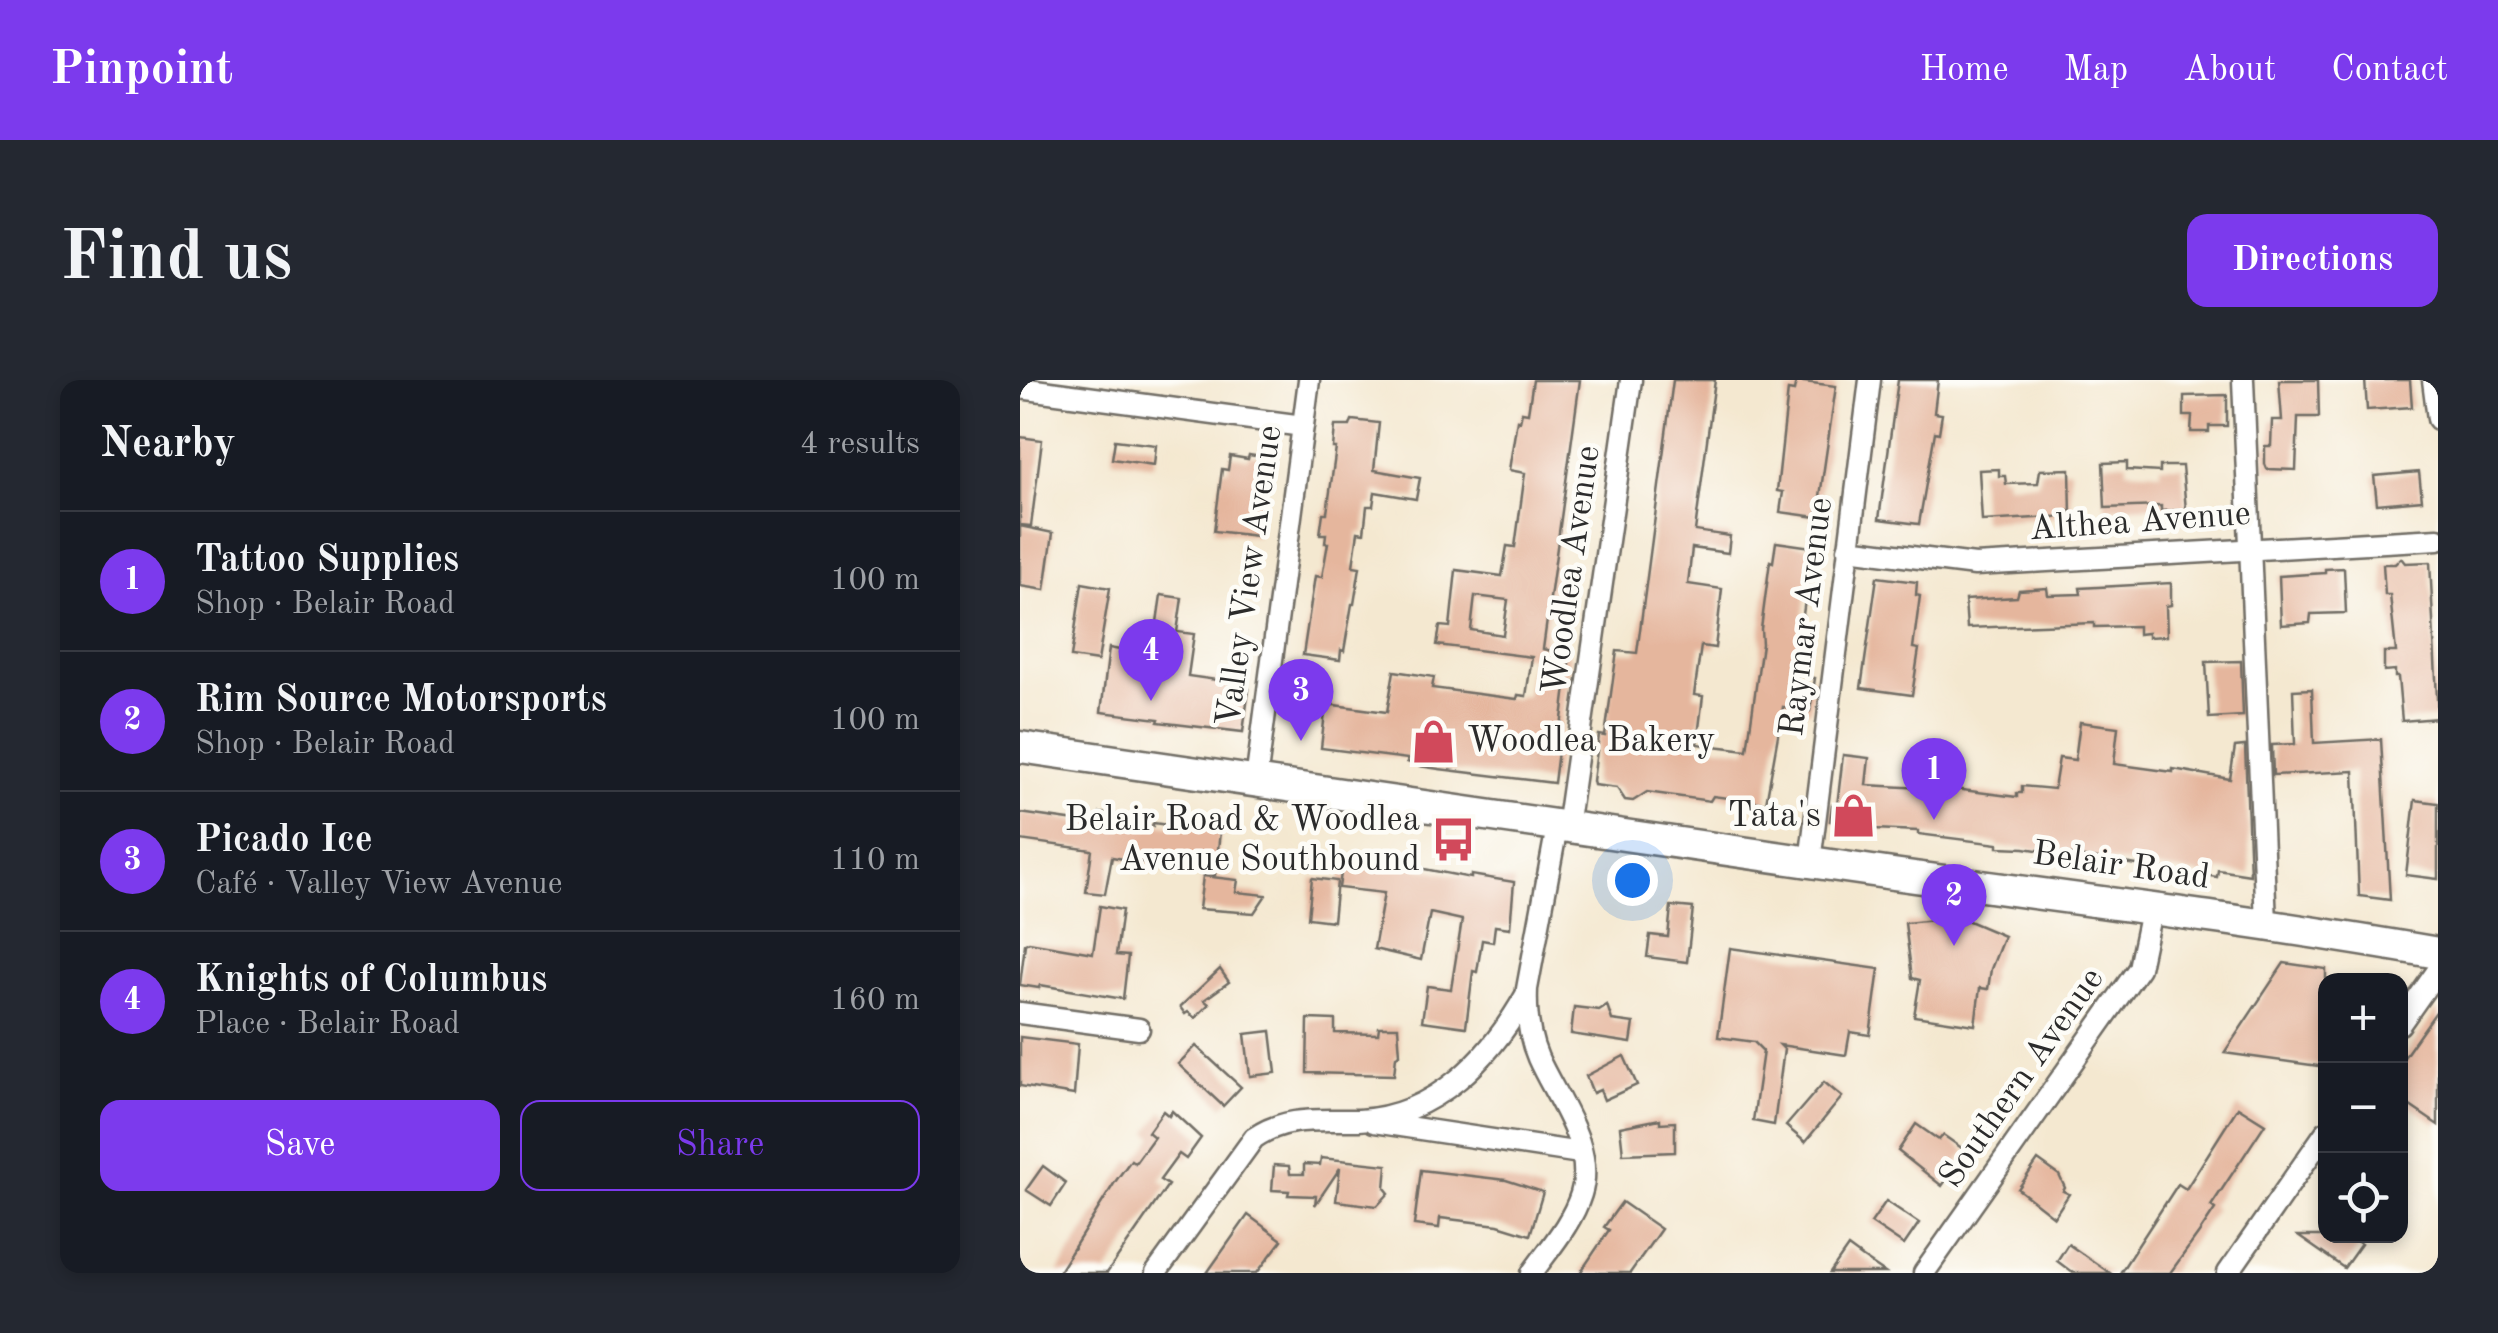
<!DOCTYPE html>
<meta charset="utf-8">
<style>
:root{--surface:#171b24;--page:#242831;--text:#f1f3f6;--muted:#9ea1a6;--line:#363941;--accent:#7c3aed}
body{margin:0;font-family:"Old Standard TT",serif;background:var(--page);color:var(--text)}
.controls{position:absolute;right:30px;bottom:30px;display:grid;overflow:hidden;border-radius:20px;box-shadow:0 5px 15px #0003}
.controls button{width:90px;height:90px;display:grid;place-items:center;padding:0;border:0;border-bottom:2px solid var(--line);background:var(--surface);color:var(--text);font:50px sans-serif}
.you{position:absolute;left:612px;top:500px;width:35px;height:35px;margin:-25px;border:8px solid #fff;border-radius:50%;background:#1a73e8;box-shadow:0 0 0 15px #1a73e833}
.badge{display:grid;place-items:center;width:65px;height:65px;border-radius:50%;background:var(--accent);color:#fff;font-size:32px;font-weight:700}
.pin{position:absolute;translate:-50% -82px;filter:drop-shadow(0 2px 5px #0008)}
.pin::after{content:'';position:absolute;top:52px;width:35px;height:30px;background:inherit;clip-path:polygon(0 0,100% 0,50% 100%)}
.list{margin:0;padding:0;list-style:none}
h2{display:flex;justify-content:space-between;align-items:center;height:130px;margin:0;padding:0 40px;font-size:42px}
h2 small{font-size:32px;font-weight:400;color:var(--muted)}
.list li{display:grid;grid-template-columns:65px 1fr auto;gap:30px;align-items:center;box-sizing:border-box;height:140px;padding:0 40px;border-top:2px solid var(--line)}
.list b{display:block;font-size:38px;white-space:nowrap}
.list p{margin:0;font-size:32px;white-space:nowrap;color:var(--muted)}
.list em{font-size:32px;font-style:normal;color:var(--muted)}
.actions{display:flex;gap:20px;padding:30px 40px}
.actions a{flex:1;padding:22px 0;border:2px solid var(--accent);border-radius:20px;text-align:center;font-size:35px;color:var(--accent)}
.actions .main{background:var(--accent);color:#fff}
.icon{flex:none;width:55px;height:55px;fill:none;stroke:currentColor;stroke-width:2;stroke-linecap:round;stroke-linejoin:round}
.map{position:relative;flex:none;width:1418px;height:893px;overflow:hidden;border-radius:20px}
header{display:flex;align-items:center;gap:60px;box-sizing:border-box;height:140px;padding:0 50px;background:var(--accent);color:#fff}
header strong{font-size:48px}
nav{display:flex;gap:55px;margin-inline-start:auto;font-size:35px}
.intro{display:flex;align-items:center;justify-content:space-between;box-sizing:border-box;height:240px;padding:0 60px}
h1{margin:0;font-size:70px}
.button{padding:25px 45px;border-radius:20px;background:var(--accent);color:#fff;font-size:35px;font-weight:700}
main{display:flex;gap:60px;padding:0 60px}
aside{flex:1;background:var(--surface);border-radius:20px;box-shadow:0 5px 15px #0003}
.map>svg:first-child{display:block}
.building{fill:#e5b69d;fill-rule:evenodd}
.lines{fill:none;stroke-linecap:round;stroke-linejoin:round}
.street-casing{stroke:#716d65;stroke-width:25}
.primary-casing{stroke:#716d65;stroke-width:35}
.street{stroke:#fff;stroke-width:20}
.primary{stroke:#fff;stroke-width:30}
.labels{text-anchor:middle;dominant-baseline:central;stroke-width:9;stroke-linejoin:round;paint-order:stroke}
.street-label{font-size:35px;fill:#2b2b2b;stroke:#fdfcf7}
.poi-label{font-size:35px;fill:#2b2b2b;stroke:#fdfcf7;text-anchor:end}
</style>
<header>
<strong>Pinpoint</strong>
<nav><a>Home</a><a>Map</a><a>About</a><a>Contact</a></nav>
</header>
<div class="intro"><h1>Find us</h1><a class="button">Directions</a></div>
<main>
<aside>
<h2>Nearby<small>4 results</small></h2>
<ul class="list">
<li><span class="badge">1</span><div><b>Tattoo Supplies</b><p>Shop · Belair Road</p></div><em>100 m</em></li>
<li><span class="badge">2</span><div><b>Rim Source Motorsports</b><p>Shop · Belair Road</p></div><em>100 m</em></li>
<li><span class="badge">3</span><div><b>Picado Ice</b><p>Café · Valley View Avenue</p></div><em>110 m</em></li>
<li><span class="badge">4</span><div><b>Knights of Columbus</b><p>Place · Belair Road</p></div><em>160 m</em></li>
</ul>
<div class="actions"><a class="main">Save</a><a>Share</a></div>
</aside>
<div class="map">
<svg width="1418" height="893" viewBox="0 0 1418 893">
<rect width="100%" height="100%" fill="#fdfcf7"/>
<filter id="ink" filterUnits="userSpaceOnUse"><feTurbulence type="fractalNoise" baseFrequency=".01" numOctaves="2"/><feDisplacementMap in="SourceGraphic" scale="20" xChannelSelector="R" yChannelSelector="G"/><feConvolveMatrix kernelMatrix="1 2 1 2 8 2 1 2 1" color-interpolation-filters="sRGB"/></filter>
<filter id="wash" filterUnits="userSpaceOnUse"><feTurbulence type="fractalNoise" baseFrequency=".0048" numOctaves="4" result="noise"/><feDisplacementMap in="SourceGraphic" scale="40" xChannelSelector="R" yChannelSelector="G"/><feGaussianBlur stdDeviation="2.25" result="paint"/><feColorMatrix in="noise" values="0 0 0 0 0 0 0 0 0 0 0 0 0 0 0 0 0 1.4 0 .05"/><feComposite in="paint" operator="in"/></filter>
<g filter="url(#wash)">
<rect width="100%" height="100%" fill="#f4e8d0"/>
<g id="blocks">
<g class="building">
<path d="M513,0H560L523,269L550,275L534,403L419,389L399,386L387,382L388,379L301,368L306,324L367,332L374,291L414,297L412,308L497,319L498,315L506,316L512,277L417,265L420,246L430,247L436,190L482,196L487,166L495,167L505,93L489,90L497,40L500,41L502,32L508,33ZM455,216L488,220L483,255L451,250Z"/>
<polygon points="653,0 695,0 675,151 710,156 708,173 672,168 668,204 702,209 695,268 681,266 674,315 683,316 677,364 727,370 742,264 741,249 750,181 753,182 756,162 792,167 775,295 795,298 790,331 763,327 746,423 693,416 690,421 627,412 613,421 605,420 597,408 574,405 573,401 579,355 585,356 597,271 617,273"/>
<polygon points="878,0 918,0 914,33 922,34 919,53 915,52 899,144 859,139"/>
<polygon points="1259,0 1298,0 1299,37 1278,37 1276,90 1247,89 1245,84 1245,66 1251,66 1252,40 1262,40"/>
<polygon points="1345,0 1390,0 1392,27 1347,30"/>
<polygon points="776,1 816,6 797,137 760,132 763,112 757,111 768,10 774,11"/>
<polygon points="1207,15 1207,46 1189,46 1189,52 1171,52 1172,36 1164,36 1164,16"/>
<polygon points="332,40 359,43 354,90 400,98 396,119 355,112 353,126 347,126 344,153 338,152 333,186 340,187 334,224 332,224 324,271 321,270 320,280 283,275 295,196 302,197 308,163 305,163 306,154 300,154 303,133 307,133 316,68 313,68 315,46 330,46"/>
<polygon points="0,57 22,60 11,146 0,145"/>
<polygon points="95,60 136,65 134,85 92,79"/>
<polygon points="229,75 248,78 237,156 194,151 202,89 208,90 210,76 228,79"/>
<polygon points="1107,82 1107,90 1140,92 1140,86 1162,86 1166,130 1141,131 1141,126 1085,128 1083,83"/>
<polygon points="979,89 979,96 985,96 986,104 1018,103 1020,90 1050,89 1051,136 962,141 959,90"/>
<polygon points="1399,92 1402,120 1357,124 1354,96"/>
<polygon points="0,146 33,153 25,210 0,206"/>
<polygon points="1381,178 1385,183 1410,182 1418,338 1382,341 1378,297 1375,297 1375,290 1364,291 1364,272 1376,272 1370,215 1365,215 1363,184 1375,184"/>
<polygon points="1324,188 1326,233 1291,234 1290,243 1261,245 1259,196 1305,193 1305,189"/>
<polygon points="857,197 897,202 896,215 900,216 893,268 899,269 892,315 841,308"/>
<polygon points="62,203 90,208 78,281 51,277"/>
<polygon points="1151,203 1151,225 1146,226 1147,256 1128,257 1128,253 1118,254 1118,246 1074,247 1074,243 947,248 945,220 997,217 999,210 1027,208 1028,215 1061,214 1060,208"/>
<polygon points="141,215 162,218 157,252 174,254 168,296 211,302 210,306 229,309 223,352 138,342 139,339 81,332 89,268 116,273 119,253 129,254 130,248 136,249"/>
<polygon points="1221,281 1223,336 1189,338 1186,282"/>
<polygon points="1292,309 1294,363 1361,359 1370,520 1339,516 1334,391 1253,395 1252,365 1275,364 1273,310"/>
<polygon points="1060,342 1098,347 1094,384 1153,392 1153,389 1210,399 1215,367 1225,366 1230,495 1198,490 1197,497 1004,468 978,467 978,464 898,454 898,451 854,449 810,441 812,425 817,426 823,375 849,378 846,405 903,408 906,380 932,379 930,403 934,403 934,409 997,417 997,413 1002,413 1002,406 1034,409 1039,378 1055,380"/>
<polygon points="1395,420 1418,423 1418,499 1386,495"/>
<polygon points="0,433 77,444 80,433 100,435 99,442 133,446 133,443 200,452 195,495 92,477 85,514 66,512 72,470 0,460"/>
<polygon points="323,477 342,477 451,498 451,495 494,502 490,548 475,546 473,562 462,560 457,592 453,591 446,647 402,641 407,606 431,609 442,540 410,533 401,580 354,569 364,513 319,508"/>
<polygon points="183,496 218,500 216,512 246,515 234,533 179,529"/>
<polygon points="292,498 317,501 313,541 288,538"/>
<polygon points="80,526 102,530 96,575 108,576 103,619 20,605 19,608 0,605 5,564 9,562 73,573"/>
<polygon points="651,526 673,528 667,582 627,577 630,555 648,557"/>
<polygon points="933,538 944,539 984,556 971,589 968,609 960,608 955,645 894,636 900,600 892,598 885,543"/>
<polygon points="710,568 859,589 850,655 830,652 826,675 760,665 764,669 754,745 733,741 743,671 734,662 698,657"/>
<polygon points="1264,583 1306,589 1306,687 1204,673"/>
<polygon points="200,589 209,602 184,620 189,624 175,638 168,632 165,634 160,627"/>
<polygon points="587,625 592,640 614,643 611,663 551,654 554,627 579,630"/>
<polygon points="1418,629 1418,745 1380,719 1380,683"/>
<polygon points="288,639 315,640 315,653 358,654 359,647 378,647 380,674 376,676 374,695 287,693"/>
<polygon points="251,651 256,693 230,696 225,654"/>
<polygon points="0,657 58,664 54,715 0,706"/>
<polygon points="176,666 221,707 203,726 158,684"/>
<polygon points="604,676 617,705 584,720 580,710 573,713 566,696"/>
<polygon points="804,702 822,717 785,762 766,746"/>
<polygon points="1218,727 1245,744 1191,826 1195,829 1179,853 1150,893 1100,893 1158,804 1166,809"/>
<polygon points="143,731 149,736 152,731 181,758 166,779 159,774 140,800 148,805 87,893 38,893 95,802 111,780 115,783 134,757 128,752"/>
<polygon points="640,739 640,743 655,742 655,772 603,774 600,747"/>
<polygon points="896,744 919,760 923,755 946,771 922,806 878,771"/>
<polygon points="301,778 367,785 365,808 369,813 357,826 316,821 320,788 295,825 296,816 268,815 269,811 252,810 254,785 269,786 270,794 284,794 284,784 300,785"/>
<polygon points="1018,780 1039,795 1045,808 1043,811 1049,814 1034,837 998,809"/>
<polygon points="23,786 46,803 31,826 6,810"/>
<polygon points="401,790 486,800 523,812 510,855 478,845 420,838 419,848 394,845"/>
<polygon points="866,821 899,843 884,865 851,843"/>
<polygon points="602,822 641,849 610,893 560,893 589,850 584,847"/>
<polygon points="228,835 262,860 237,893 187,893"/>
<polygon points="1278,856 1328,856 1341,864 1324,888"/>
<polygon points="1048,864 1090,893 1053,893 1037,881"/>
<polygon points="828,867 843,878 865,893 810,893"/>
</g>
</g>
</g>
<g filter="url(#ink)">
<use href="#blocks" fill-opacity="0" stroke="#716d65" stroke-width="2.5"/>
<g class="lines">
<defs>
<g id="street">
<polyline points="1223,0 1246,543"/>
<polyline points="1413,0 1418,39"/>
<polyline points="0,8 283,46"/>
<polyline points="828,169 955,185 1418,159"/>
<polyline points="236,401 289,0"/>
<polyline points="547,448 611,0"/>
<polyline points="790,482 850,0"/>
<polyline points="0,633 119,649"/>
<polyline points="1380,644 1418,590"/>
<polyline points="354,742 560,773"/>
<path d="M136,893L234,758C267,735 301,741 339,740C416,736 471,677 506,615"/>
<path d="M512,893C529,869 552,843 561,814C576,767 536,719 518,678C509,657 506,632 507,609L537,447"/>
<polyline points="904,893 1119,588 1131,531"/>
<polyline points="1208,893 1306,752"/>
</g>
<path id="primary" d="M0,367C291,409 582,453 873,494C1055,519 1237,541 1418,573"/>
</defs>
<use href="#street" class="street-casing"/>
<use href="#primary" class="primary-casing"/>
<use href="#street" class="street"/>
<use href="#primary" class="primary"/>
</g>
</g>
<defs>
<symbol id="shop-bare" viewBox="-9 -9 18 18"><path d="M-5-2.5h2.3a2.7 3.5 0 0 1 5.4 0H5L5.5 6h-11ZM-1.5-2.5h3a1.5 2.3 0 0 0-3 0Z" fill="#d1495b" stroke="#fdfcf7" stroke-width="2.5" paint-order="stroke"/></symbol>
<symbol id="bus-bare" viewBox="-9 -9 18 18"><path d="M-5-6H5V4H4V6H2V4H-2V6H-4V4H-5ZM-3.5-4V0h7V-4ZM-3.5 1.2v1.5H-2V1.2ZM2 1.2v1.5H3.5V1.2Z" fill="#d1495b" stroke="#fdfcf7" stroke-width="2.5" paint-order="stroke"/></symbol>
</defs>
<g fill-rule="evenodd">
<use href="#shop-bare" x="382" y="330" width="63" height="63"/>
<use href="#shop-bare" x="802" y="404" width="63" height="63"/>
<use href="#bus-bare" x="402" y="428" width="63" height="63"/>
</g>
<g class="labels">
<g class="street-label">
<text transform="translate(1120 142) rotate(-4)">Althea Avenue</text>
<text transform="translate(552 190) rotate(-82)">Woodlea Avenue</text>
<text transform="translate(230 196) rotate(-82)">Valley View Avenue</text>
<text transform="translate(787 237) rotate(-83)">Raymar Avenue</text>
<text transform="translate(1101 486) rotate(8)">Belair Road</text>
<text transform="translate(1002 698) rotate(-55)">Southern Avenue</text>
</g>
<g class="poi-label">
<text x="447" y="361" text-anchor="start">Woodlea Bakery</text>
<text x="801" y="436">Tata's</text>
<text x="400" y="440">Belair Road &amp; Woodlea<tspan x="400" dy="40">Avenue Southbound</tspan></text>
</g>
</g>
</svg>
<div class="controls">
<button>+</button>
<button>−</button>
<button><svg class="icon" aria-label="locate" viewBox="0 0 24 24"><circle cx="12" cy="12" r="6"/><path d="M12 2v4M12 18v4M2 12h4M18 12h4"/></svg></button>
</div>
<div class="you"></div>
<div class="pin badge" style="left:914px;top:440px">1</div>
<div class="pin badge" style="left:934px;top:566px">2</div>
<div class="pin badge" style="left:281px;top:361px">3</div>
<div class="pin badge" style="left:131px;top:321px">4</div>
</div>
</main>
